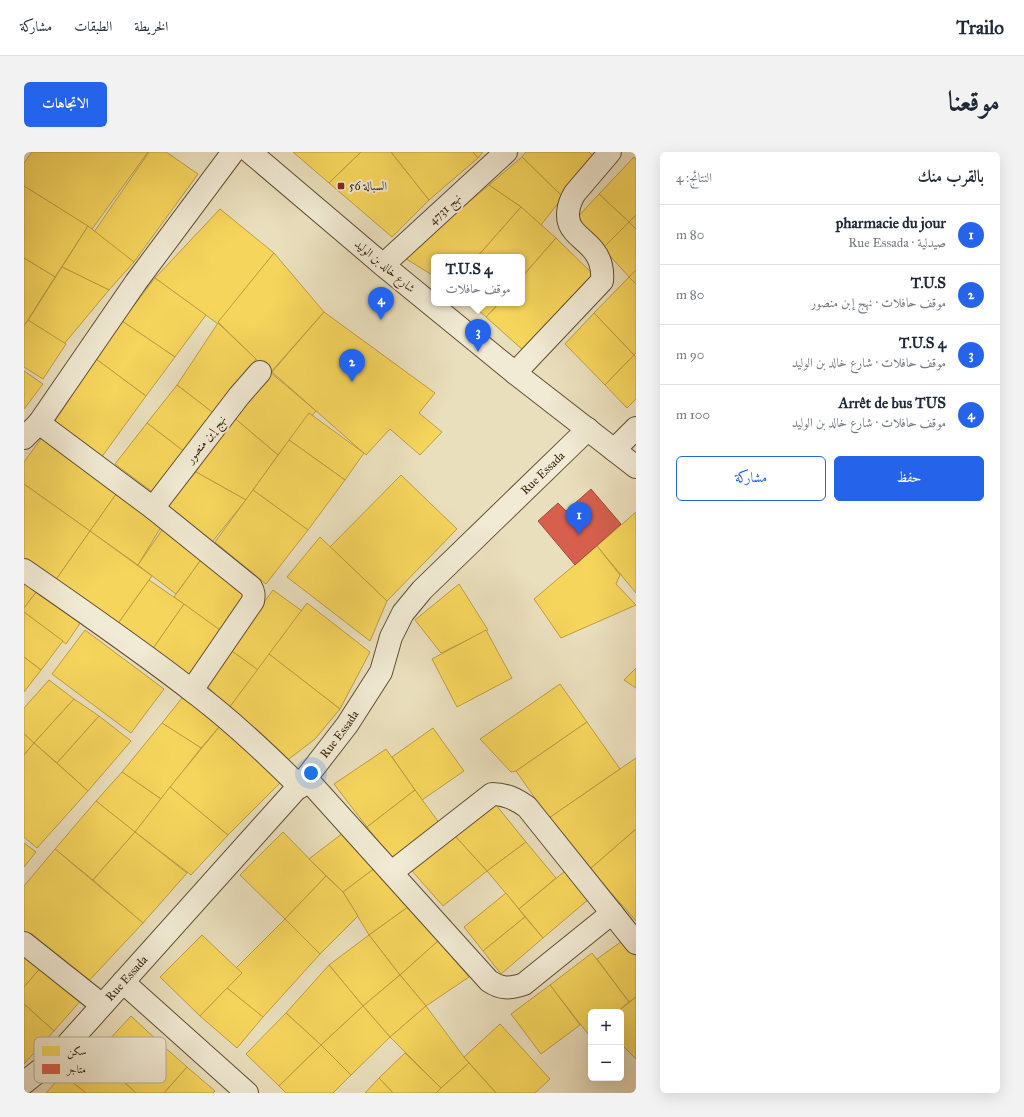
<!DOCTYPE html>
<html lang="ar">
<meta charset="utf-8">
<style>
:root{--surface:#fff;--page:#f2f2f3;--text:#1f2937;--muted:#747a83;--line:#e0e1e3;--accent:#2563eb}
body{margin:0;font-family:"IM FELL Great Primer",Amiri,serif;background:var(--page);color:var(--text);direction:rtl}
.controls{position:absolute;right:12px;bottom:12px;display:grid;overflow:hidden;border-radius:6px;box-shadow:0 4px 16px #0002}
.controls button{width:36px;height:36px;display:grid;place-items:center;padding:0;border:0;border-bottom:1px solid var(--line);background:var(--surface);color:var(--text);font:20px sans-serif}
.you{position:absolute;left:287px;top:621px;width:14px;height:14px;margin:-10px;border:3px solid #fff;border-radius:50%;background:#1a73e8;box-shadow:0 0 0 6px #1a73e833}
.badge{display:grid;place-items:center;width:26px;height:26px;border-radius:50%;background:var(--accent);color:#fff;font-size:13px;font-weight:700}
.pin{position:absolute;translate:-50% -33px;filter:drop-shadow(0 1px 2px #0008)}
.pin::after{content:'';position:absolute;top:21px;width:14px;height:12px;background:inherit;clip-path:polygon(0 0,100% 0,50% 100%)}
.popup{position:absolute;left:407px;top:102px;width:94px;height:52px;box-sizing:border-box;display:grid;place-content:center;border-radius:6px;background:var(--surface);filter:drop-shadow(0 1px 3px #0005);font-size:13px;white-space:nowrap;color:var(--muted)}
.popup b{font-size:15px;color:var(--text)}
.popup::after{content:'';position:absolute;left:50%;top:100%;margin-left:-8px;border:8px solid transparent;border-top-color:var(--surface)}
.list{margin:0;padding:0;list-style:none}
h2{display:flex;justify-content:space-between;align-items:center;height:52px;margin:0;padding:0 16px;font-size:17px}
h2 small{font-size:13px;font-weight:400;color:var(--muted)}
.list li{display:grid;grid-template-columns:26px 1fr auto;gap:12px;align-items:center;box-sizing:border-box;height:60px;padding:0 16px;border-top:1px solid var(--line)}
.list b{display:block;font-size:15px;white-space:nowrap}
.list p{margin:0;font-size:13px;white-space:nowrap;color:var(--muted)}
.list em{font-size:13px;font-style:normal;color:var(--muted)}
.actions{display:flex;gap:8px;padding:12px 16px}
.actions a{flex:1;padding:9px 0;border:1px solid var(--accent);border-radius:6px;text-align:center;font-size:14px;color:var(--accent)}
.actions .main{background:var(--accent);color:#fff}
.map{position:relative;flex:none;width:612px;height:941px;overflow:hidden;direction:ltr;border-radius:6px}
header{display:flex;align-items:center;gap:24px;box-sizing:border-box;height:56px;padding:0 20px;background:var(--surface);border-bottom:1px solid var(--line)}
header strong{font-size:19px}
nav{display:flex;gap:22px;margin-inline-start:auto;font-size:14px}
.intro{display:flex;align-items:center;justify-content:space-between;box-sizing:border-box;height:96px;padding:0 24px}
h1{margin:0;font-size:28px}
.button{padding:10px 18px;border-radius:6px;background:var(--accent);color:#fff;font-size:14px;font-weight:700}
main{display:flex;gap:24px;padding:0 24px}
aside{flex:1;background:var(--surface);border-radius:6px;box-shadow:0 4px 16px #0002}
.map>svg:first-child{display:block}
.homes{fill:#f6d55c;stroke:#bc9e42}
.shops{fill:#d6604d;stroke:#a54c37}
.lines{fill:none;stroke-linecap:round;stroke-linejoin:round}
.minor-casing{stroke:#614f33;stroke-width:24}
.tertiary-casing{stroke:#614f33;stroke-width:24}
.minor{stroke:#f1ead4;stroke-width:22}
.tertiary{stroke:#f1ead4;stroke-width:22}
.poi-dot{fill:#8f2418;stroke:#f1ead4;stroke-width:1.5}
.labels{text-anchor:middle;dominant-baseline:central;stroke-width:4;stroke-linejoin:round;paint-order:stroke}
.poi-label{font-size:12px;fill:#331f05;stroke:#f1ead4;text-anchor:start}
.street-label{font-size:12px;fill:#331f05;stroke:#f1ead4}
.key{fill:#f1ead4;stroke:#b8ad96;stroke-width:1}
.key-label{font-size:11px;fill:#331f05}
</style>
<header>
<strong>Trailo</strong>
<nav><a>الخريطة</a><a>الطبقات</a><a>مشاركة</a></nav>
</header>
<div class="intro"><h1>موقعنا</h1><a class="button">الاتجاهات</a></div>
<main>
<aside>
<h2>بالقرب منك<small>النتائج: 4</small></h2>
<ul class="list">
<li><span class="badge">1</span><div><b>pharmacie du jour</b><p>صيدلية · Rue Essada</p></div><em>80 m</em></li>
<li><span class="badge">2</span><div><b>T.U.S</b><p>موقف حافلات · نهج إبن منصور</p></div><em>80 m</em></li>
<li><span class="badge">3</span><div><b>T.U.S 4</b><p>موقف حافلات · شارع خالد بن الوليد</p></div><em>90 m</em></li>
<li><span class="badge">4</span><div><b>Arrêt de bus TUS</b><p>موقف حافلات · شارع خالد بن الوليد</p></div><em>100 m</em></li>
</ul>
<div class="actions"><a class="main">حفظ</a><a>مشاركة</a></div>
</aside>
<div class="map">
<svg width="612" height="941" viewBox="0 0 612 941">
<rect width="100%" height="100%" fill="#eadfbd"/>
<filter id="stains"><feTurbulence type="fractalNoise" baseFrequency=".005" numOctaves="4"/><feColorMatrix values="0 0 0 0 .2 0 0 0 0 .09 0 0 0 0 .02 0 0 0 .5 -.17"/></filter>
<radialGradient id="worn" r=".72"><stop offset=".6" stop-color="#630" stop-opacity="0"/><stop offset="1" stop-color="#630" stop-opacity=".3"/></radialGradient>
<g class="homes">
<polygon points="8,0 124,0 68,77 0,34 0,11"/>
<polygon points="125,0 142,0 174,22 110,110 70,80"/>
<polygon points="269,0 337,0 305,31"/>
<polygon points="337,0 367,0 405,48 368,85 305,31"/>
<polygon points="367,0 449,0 454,6 405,48"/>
<polygon points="449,0 459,0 454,6"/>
<polygon points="502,0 565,0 571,6 539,45 498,5"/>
<polygon points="498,5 539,45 517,73 497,55 465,33"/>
<polygon points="610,5 612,7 612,63 605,70 575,42"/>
<polygon points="465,33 497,55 453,105 410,105 410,124 379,105"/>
<polygon points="0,34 64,74 31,125 0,106"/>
<polygon points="575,42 605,70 579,96 550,69"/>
<polygon points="497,55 532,86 498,125 498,105 453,105"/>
<polygon points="196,57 250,101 194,172 131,126"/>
<polygon points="612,63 612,77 605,70"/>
<polygon points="605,70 612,77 612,118 605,125 579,96"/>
<polygon points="64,74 110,110 85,138 38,115"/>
<polygon points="532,86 571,124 500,199 462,165 475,151 498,151 498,125"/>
<polygon points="250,101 300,160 246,221 194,170"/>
<polygon points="0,106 31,125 0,174"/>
<polygon points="38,115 85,138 40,192 3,170"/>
<polygon points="612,118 612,132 605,125"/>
<polygon points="605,125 612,132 612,201 610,203 570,161"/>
<polygon points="131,126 182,163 151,205 98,169"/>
<polygon points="446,151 475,151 462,165"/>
<polygon points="300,160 411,241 395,261 418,280 396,303 366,277 342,303 248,220"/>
<polygon points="570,161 610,203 581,233 541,192"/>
<polygon points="4,168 42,192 19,227 0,215 0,174"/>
<polygon points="98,169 151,205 122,244 72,207"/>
<polygon points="194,171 232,207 192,263 153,233"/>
<polygon points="610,203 612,205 612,247 603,256 581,233"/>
<polygon points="72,207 122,244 77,306 29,272"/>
<polygon points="0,219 19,232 0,257"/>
<polygon points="246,220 292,259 254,303 208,264"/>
<polygon points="153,233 192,263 162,301 123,271"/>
<polygon points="285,261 340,301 321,328 265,288"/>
<polygon points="208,264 254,303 222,348 172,320"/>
<polygon points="123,271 162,301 131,342 91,312"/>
<polygon points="19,284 95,338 66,379 0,332 0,310"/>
<polygon points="265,288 321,328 284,378 229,338"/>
<polygon points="172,320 222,348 188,390 143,353"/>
<polygon points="377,323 433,377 363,449 306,395"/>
<polygon points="0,332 66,379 31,429 0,407"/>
<polygon points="95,338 140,370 114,413 66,379"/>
<polygon points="229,338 284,378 242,432 191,390"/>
<polygon points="612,360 612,441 573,394"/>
<polygon points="142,372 179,405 152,442 114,413"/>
<polygon points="66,379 128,424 93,473 31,429"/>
<polygon points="296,385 363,449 346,489 263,425"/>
<polygon points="573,394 596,423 592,432 612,453 537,486 510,447"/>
<polygon points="179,405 228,441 200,481 150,445"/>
<polygon points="125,428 160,452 128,498 93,473"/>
<polygon points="0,429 13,439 0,456"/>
<polygon points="435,432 464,478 417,501 391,468"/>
<polygon points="249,438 278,459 234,518 205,497"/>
<polygon points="13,439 57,470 42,492 0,460 0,456"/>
<polygon points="283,451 346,500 316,557 245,502"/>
<polygon points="160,452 200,481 170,527 128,498"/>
<polygon points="0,460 39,489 17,518 0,505"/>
<polygon points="61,478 140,537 107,581 28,522"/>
<polygon points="462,478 488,526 433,555 408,507"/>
<polygon points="205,497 234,518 205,556 180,531"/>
<polygon points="245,502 316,557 291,587 261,610 205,556"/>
<polygon points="0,505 17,518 0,540"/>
<polygon points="612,516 612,536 600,528"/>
<polygon points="25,528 50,547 10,591 0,582 0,556"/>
<polygon points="536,532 563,570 492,619 487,620 456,587"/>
<polygon points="162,541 201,568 177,596 138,571"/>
<polygon points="50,547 75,564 33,611 10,591"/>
<polygon points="75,564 107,589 64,639 33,611"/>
<polygon points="563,570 596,617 525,666 492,619"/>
<polygon points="138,571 177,596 137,647 98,620"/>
<polygon points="196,574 258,629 204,683 146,635"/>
<polygon points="409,576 440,619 398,648 368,605"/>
<polygon points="0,582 10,591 0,603"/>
<polygon points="10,591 64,639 13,696 0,685 0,603"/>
<polygon points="362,597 391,638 343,675 310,632"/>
<polygon points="612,606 612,677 566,717 525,666"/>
<polygon points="98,620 137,647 111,680 72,649"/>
<polygon points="146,635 204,683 167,723 111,680"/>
<polygon points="391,638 416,672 369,708 343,675"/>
<polygon points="72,649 111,680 69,728 31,697"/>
<polygon points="472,653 502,690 463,719 431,684"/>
<polygon points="612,677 612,769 566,717"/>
<polygon points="111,680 163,721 119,771 69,728"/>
<polygon points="259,680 302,724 261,767 216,723"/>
<polygon points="319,681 351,716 319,740 285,707"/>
<polygon points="431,684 463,719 419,754 388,719"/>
<polygon points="502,690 532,726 495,757 463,719"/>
<polygon points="0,691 12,700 0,715"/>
<polygon points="31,697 119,771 60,834 0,784 0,734"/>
<polygon points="351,716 384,755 345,783 319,740"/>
<polygon points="541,719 565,747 519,786 495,757"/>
<polygon points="302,724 319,740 334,764 296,802 261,767"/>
<polygon points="482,741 501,765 459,799 440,775"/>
<polygon points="384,755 414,789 376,823 345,783"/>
<polygon points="501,765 519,786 477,822 459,799"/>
<polygon points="261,767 296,802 239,865 203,836 218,821 212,816"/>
<polygon points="178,783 218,821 176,864 136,825"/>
<polygon points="345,783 376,823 339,854 305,813"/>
<polygon points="601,787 612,801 612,845 605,850 573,807"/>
<polygon points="414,789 445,825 402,854 376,823"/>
<polygon points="0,797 20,812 0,835"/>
<polygon points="568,801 605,850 593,860 567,860 567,880 564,882 526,833"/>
<polygon points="20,812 59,846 30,879 0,852 0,835"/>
<polygon points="305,813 339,854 297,893 262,861"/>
<polygon points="376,823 402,854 366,885 339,854"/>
<polygon points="526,833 556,873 517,902 487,862"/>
<polygon points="203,836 239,865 213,896 176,864"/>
<polygon points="612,845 612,907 597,892 597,860 593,860"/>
<polygon points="0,852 30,879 0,912"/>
<polygon points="339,854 366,885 327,923 297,893"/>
<polygon points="402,854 440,905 445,911 417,936 366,885"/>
<polygon points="262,861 297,893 255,934 222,902"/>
<polygon points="107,864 137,892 102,932 69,905"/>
<polygon points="476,872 526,927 511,941 472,941 440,905"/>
<polygon points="137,892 163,915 140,941 112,941 102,932"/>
<polygon points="297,893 327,923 309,941 262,941 255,934"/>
<polygon points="381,901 417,936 412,941 369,941 355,926"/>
<polygon points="69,905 102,932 112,941 62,941 48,930"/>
<polygon points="445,911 472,941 412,941 417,936"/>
<polygon points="163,915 191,939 189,941 140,941"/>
<polygon points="39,922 48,930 62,941 22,941"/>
<polygon points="355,926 369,941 341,941"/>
</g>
<polygon class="shops" points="567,337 597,372 551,413 514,369 534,351 542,359"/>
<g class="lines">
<defs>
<g id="minor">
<polyline points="359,113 482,0"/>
<path d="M491,221L578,129C579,118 577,108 570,99C565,92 556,86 550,79C540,68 544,52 551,41L586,0"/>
<polyline points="0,286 15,271"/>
<polyline points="590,298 612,276"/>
<polyline points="129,356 215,244 236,220"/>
<path d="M0,418C56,457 113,496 167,538C206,567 241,600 276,635"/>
<path d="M168,538L229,449C230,443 230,440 227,435L129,356L15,271L112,130L209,0"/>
<path d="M282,626L465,829C477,837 486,837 500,832L588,761"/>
<path d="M368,720L468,642C482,642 492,647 503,655L612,791"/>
<polyline points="0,791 78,853"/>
<polyline points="99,830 223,941"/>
<path id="s1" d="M0,931L31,906L282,626L323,573L357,520L367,485L379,461L398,438L564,277"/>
</g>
<polyline id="tertiary" points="226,0 359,113 491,221 612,315"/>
</defs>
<use href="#minor" class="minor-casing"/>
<use href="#tertiary" class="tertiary-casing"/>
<use href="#minor" class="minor"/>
<use href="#tertiary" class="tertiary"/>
</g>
<rect class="poi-dot" x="313" y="30" width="8" height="8" rx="2"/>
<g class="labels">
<g class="poi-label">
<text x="325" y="34">السبالة 56</text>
</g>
<g class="street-label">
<text transform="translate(421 57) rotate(-43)">نهج 4731</text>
<text transform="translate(361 114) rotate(40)">شارع خالد بن الوليد</text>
<text transform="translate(182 287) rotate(-52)">نهج إبن منصور</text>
<text stroke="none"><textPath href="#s1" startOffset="807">Rue Essada</textPath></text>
<text stroke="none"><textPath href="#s1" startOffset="471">Rue Essada</textPath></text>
<text stroke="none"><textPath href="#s1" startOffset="147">Rue Essada</textPath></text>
</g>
</g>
<rect x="10" y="885" width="132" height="46" rx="6" class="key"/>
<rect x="18" y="894" width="18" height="10" fill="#f6d55c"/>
<rect x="18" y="912" width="18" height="10" fill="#d6604d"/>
<g class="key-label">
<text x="43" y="903">سكن</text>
<text x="43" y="921">متاجر</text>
</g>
<rect width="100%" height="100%" filter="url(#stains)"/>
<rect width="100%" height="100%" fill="url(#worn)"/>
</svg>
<div class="controls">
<button>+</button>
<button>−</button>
</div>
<div class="you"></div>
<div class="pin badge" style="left:555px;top:383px">1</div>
<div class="pin badge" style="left:328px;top:230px">2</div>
<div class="pin badge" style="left:454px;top:200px">3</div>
<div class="popup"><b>T.U.S 4</b>موقف حافلات</div>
<div class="pin badge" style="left:357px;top:168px">4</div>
</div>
</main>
